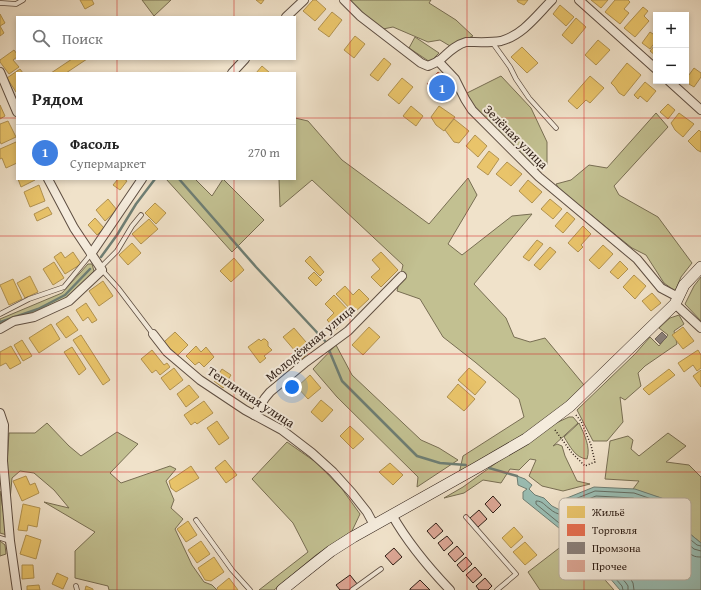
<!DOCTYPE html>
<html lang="ru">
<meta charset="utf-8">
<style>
:root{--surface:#fff;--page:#f2f2f2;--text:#222;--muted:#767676;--line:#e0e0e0;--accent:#8f2418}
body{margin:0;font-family:"Gentium Book Plus",serif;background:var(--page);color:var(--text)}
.controls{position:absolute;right:12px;top:12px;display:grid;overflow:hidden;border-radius:0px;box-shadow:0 2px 6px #0003}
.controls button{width:36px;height:36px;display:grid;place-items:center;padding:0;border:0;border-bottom:1px solid var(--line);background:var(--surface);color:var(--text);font:20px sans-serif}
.you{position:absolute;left:292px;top:387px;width:14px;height:14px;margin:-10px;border:3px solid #fff;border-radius:50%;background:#1a73e8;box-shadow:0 0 0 6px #1a73e833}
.badge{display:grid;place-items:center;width:26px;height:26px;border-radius:50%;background:var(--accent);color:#fff;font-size:13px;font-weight:700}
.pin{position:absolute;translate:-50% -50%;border:2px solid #fff;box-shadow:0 1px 4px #0006}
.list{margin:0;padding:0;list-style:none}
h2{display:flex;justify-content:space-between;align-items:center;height:52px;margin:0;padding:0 16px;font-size:17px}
h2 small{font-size:13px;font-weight:400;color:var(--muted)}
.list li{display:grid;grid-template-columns:26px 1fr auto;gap:12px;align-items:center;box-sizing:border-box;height:56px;padding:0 16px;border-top:1px solid var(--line)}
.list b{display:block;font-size:15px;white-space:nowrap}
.list p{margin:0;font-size:13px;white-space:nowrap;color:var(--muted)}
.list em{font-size:13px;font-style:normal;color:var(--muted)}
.icon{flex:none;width:22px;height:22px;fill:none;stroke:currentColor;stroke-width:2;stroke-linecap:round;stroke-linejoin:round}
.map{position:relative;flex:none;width:701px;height:590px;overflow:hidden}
.search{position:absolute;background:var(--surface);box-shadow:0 2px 6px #0003;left:16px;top:16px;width:280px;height:44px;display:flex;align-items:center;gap:10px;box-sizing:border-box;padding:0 14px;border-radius:0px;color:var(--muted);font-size:15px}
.panel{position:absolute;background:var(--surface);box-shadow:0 2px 6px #0003;left:16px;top:72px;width:280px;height:108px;border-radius:0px}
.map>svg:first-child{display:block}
.green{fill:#c2c091;stroke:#786e53}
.water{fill:#9abeb4;stroke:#6e7e74}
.homes{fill:#e9c46a;stroke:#b19250}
.shops{fill:#e76f51;stroke:#af563f}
.industry{fill:#8a817c;stroke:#6e635d}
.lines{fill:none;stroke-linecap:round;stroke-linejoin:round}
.shore{stroke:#646e64;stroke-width:1}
.stream{stroke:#6e7e74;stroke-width:2.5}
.building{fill:#dea897;stroke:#2d1d15}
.lane-casing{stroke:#5e4e42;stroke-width:5.5}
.street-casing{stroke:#5e4e42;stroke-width:10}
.secondary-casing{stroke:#2d1d15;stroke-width:12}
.path{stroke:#2d1d15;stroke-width:1.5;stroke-dasharray:1 2;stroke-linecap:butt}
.lane{stroke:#f5ecdd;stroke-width:4}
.street{stroke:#f5ecdd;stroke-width:8}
.secondary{stroke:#f5ecdd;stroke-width:11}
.grid{fill:none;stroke:#d62828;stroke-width:1;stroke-opacity:0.55}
.labels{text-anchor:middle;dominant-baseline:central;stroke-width:4;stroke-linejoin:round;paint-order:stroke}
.street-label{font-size:13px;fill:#2d1d15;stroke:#f5ecdd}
.key{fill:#f5ecdd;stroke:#b9aea1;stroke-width:1}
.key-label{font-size:11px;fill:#2d1d15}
</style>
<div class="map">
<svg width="701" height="590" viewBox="0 0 701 590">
<rect width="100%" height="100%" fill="#f0e2ca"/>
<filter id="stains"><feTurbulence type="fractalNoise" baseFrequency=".005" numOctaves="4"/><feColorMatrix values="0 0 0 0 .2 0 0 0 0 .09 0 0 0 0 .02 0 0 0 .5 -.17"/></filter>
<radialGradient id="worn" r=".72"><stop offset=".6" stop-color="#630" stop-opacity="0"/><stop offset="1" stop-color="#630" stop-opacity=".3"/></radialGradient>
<g class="green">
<polygon points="142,0 171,0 154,16"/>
<polygon points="349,0 431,0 429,3 456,20 473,36 450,46 440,40 428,42 393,27 383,29 366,16"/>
<polygon points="415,37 439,53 430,62 409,48"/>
<polygon points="501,76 531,108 547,142 547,165 536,170 477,110 465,94"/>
<polygon points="656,113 668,127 614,186 619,195 658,217 692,263 681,277 675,291 664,283 646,255 632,248 560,190 556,184 571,180 589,165 607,168"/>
<polygon points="295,118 308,121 342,160 429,224 468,178 477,195 448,244 462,255 512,216 532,214 474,284 506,318 514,337 530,342 545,338 584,385 566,403 524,436 459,474 463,456 524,417 519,399 475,362 443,337 420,299 397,291 403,265 312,180 280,207 279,179 295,179"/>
<polygon points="166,179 195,179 212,196 223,179 264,220 232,252"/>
<polygon points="88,264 92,264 94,271 69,296 49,308 0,326 0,319 62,293"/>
<polygon points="701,277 701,321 685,304 694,286"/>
<polygon points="679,315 684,324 674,331 677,344 645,366 638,373 641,386 625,400 620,397 623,422 607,441 593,441 577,410 635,354 650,337 659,346 668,335 659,328 670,318"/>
<polygon points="336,345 352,375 421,440 439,448 458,460 417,487 418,477 337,397 313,369"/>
<polygon points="569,417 573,417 578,423 553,446 557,444 562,446 565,456 577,481 590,484 563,491 542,486 529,476 536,460 530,459 519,470 510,469 501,483 483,480 464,493 444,498 463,487 543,429"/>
<polygon points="47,423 69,446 81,456 117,432 138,444 110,473 121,483 170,466 176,469 166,481 174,500 171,508 183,519 175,529 192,565 204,582 212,585 217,590 109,590 108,586 75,578 75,551 95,532 44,502 69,508 54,490 34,473 20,471 12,478 10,500 7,464 9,433 35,433"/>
<path d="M579,423C584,434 591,447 587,459C575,458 570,446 564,437Z"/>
<polygon points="668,433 686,446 666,462 689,465 701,477 701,543 672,519 679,504 633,489 639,481 605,479 610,441 628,436 633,440 631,449 639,456"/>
<polygon points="287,442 317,463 342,489 360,514 352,531 316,555 274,590 259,590 308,552 293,523 252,479"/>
<polygon points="0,491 7,535 0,533"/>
<polygon points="0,541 5,545 6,554 0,556"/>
<polygon points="567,542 580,552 614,590 540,590 528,572"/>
</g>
<polygon class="water" points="517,476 525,479 532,485 529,489 535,495 544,498 552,506 562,511 567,506 562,500 594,487 635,489 679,504 672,519 701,543 701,590 620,590 585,549 523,499 523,492 527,489 518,485"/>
<g class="homes">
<polygon points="80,0 92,0 94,4 85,9"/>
<polygon points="256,0 264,0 261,4"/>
<polygon points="313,0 316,0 326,9 315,21 303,11"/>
<polygon points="517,0 528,0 524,5 518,2"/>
<polygon points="591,0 608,0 601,8"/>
<polygon points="615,0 628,0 630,2 624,9 629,13 620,24 605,12"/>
<polygon points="560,5 574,17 566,26 553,14"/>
<polygon points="643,7 648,11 644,16 649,21 635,37 624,28"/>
<polygon points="332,12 342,20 329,37 318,29"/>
<polygon points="0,14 5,23 0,26"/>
<polygon points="576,18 586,27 572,44 562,35"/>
<polygon points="0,26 4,33 0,36"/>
<polygon points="650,32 656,36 656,41 650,49 642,43"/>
<polygon points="355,36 365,44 354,58 344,50"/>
<polygon points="598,40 610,50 596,65 585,55"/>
<polygon points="656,44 656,56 650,51"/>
<polygon points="522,47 538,63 527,73 511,57"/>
<polygon points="14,50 17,54 17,57 13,60 19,67 9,74 0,62 0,60"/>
<polygon points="384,58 391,64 378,81 370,75"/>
<polygon points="72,59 87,59 66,73 51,73"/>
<polygon points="627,63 641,75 624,96 619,93 615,87 611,83"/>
<polygon points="262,66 270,73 256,73"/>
<polygon points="694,68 701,73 701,77 694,87 689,84 686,79"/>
<polygon points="20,69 23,73 17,73 17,91 16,92 7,78"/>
<polygon points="590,76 604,88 590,103 586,100 577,109 568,101"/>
<polygon points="402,78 413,87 399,104 388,95"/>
<polygon points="645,82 656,91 647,102 640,96 638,99 634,95"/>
<polygon points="668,104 675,110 668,119 660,112"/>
<polygon points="0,105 5,116 0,119"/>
<polygon points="411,106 423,116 416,126 403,116"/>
<polygon points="439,106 455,117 444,131 436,125 431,117"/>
<polygon points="679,113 694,124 683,137 675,130 671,123"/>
<polygon points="454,119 469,131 459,143 454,142 445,130"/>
<polygon points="8,121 16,137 1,144 0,141 0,124"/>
<polygon points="699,130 701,132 701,152 697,150 688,141"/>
<polygon points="475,135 487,146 478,157 466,146"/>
<polygon points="16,142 17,144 17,163 6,168 2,158 0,159 0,149"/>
<polygon points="489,151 499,159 488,175 477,167"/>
<polygon points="507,162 522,174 511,186 496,174"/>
<polygon points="18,179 35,179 35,180 21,187"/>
<polygon points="118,179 124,179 127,181 120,190 113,185"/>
<polygon points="528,180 542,192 532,203 519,191"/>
<polygon points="39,185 45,201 30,207 24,192"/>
<polygon points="108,199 117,210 105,221 96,210"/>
<polygon points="550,199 562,209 553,219 541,209"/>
<polygon points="155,203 166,213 156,224 145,213"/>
<polygon points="48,207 52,214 37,221 34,214"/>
<polygon points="567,212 575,219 563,233 555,226"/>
<polygon points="95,218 104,228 97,235 88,225"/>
<polygon points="149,219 158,229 141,244 132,234"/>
<polygon points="583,226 591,234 581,245 583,247 578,252 568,243"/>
<polygon points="537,240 543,244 529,261 523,257"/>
<polygon points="132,243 141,253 128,265 119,255"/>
<polygon points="603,245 613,254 599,269 589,260"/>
<polygon points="550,247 556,252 540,270 534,265"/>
<polygon points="61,252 65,258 73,252 81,264 65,274 54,257"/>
<polygon points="381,252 398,270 381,287 371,277 380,269 372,260"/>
<polygon points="310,256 324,272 320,276 305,261"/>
<polygon points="234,258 244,270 231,282 220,271"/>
<polygon points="620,261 628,269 618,279 610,272"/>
<polygon points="54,262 64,278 53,285 43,269"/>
<polygon points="314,272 322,280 316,286 308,278"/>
<polygon points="634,275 646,286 635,299 623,287"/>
<polygon points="30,276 38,292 25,298 17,283"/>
<polygon points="13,279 22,299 9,305 0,285"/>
<polygon points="103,281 113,296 99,306 89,291"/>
<polygon points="345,286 353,295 359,289 369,299 354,313 336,294"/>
<polygon points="652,293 661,303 651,311 642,301"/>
<polygon points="334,295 352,314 336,330 327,320 334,313 325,304"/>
<polygon points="86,303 97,320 92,323 88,317 83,321 76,310"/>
<polygon points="68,316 78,330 66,338 56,324"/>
<polygon points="51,324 60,339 39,353 29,338"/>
<polygon points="369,327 380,337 363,355 352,345"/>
<polygon points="683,327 694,341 683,349 672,335"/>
<polygon points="294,328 312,349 302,359 283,337"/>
<polygon points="175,332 188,345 177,356 164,342"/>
<polygon points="81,335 110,380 103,385 73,340"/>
<polygon points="259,339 261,341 263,339 265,339 268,342 268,346 272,350 264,356 266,358 260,363 248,347"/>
<polygon points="22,340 32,356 23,361 14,345"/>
<polygon points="11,346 21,363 10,369 6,363 0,366 0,352"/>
<polygon points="196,346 201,352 206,347 214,357 204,367 199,362 195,365 186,356"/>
<polygon points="72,347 86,369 79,375 64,352"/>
<polygon points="152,350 164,365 167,363 170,367 160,375 156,370 152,373 141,359"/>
<polygon points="698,350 701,355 701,368 697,371 693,365 684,372 678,363"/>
<polygon points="174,368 183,380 170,390 161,378"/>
<polygon points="469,368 486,382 475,395 458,380"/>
<polygon points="222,369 231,375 223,388 214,381"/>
<polygon points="669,369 675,375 649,395 643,389"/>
<polygon points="701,370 701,387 693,376"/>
<polygon points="310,375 321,388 308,399 297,387"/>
<polygon points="458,384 475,399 464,411 447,397"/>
<polygon points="189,385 199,397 186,407 177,394"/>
<polygon points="321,400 333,410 322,422 311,412"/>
<polygon points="204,401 213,413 197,424 195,422 191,425 184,415"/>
<polygon points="217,421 229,438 219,445 207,428"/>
<polygon points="350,426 364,439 353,449 340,436"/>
<polygon points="225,460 237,475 226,483 215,468"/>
<polygon points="390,463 403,475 393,485 379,472"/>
<polygon points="191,466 199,478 176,492 171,488 169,481"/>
<polygon points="26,476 30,485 35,483 39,493 22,501 13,481"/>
<polygon points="23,504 40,508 37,527 28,525 27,531 18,530"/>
<polygon points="188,521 197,535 186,542 177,529"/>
<polygon points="514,527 523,537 511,548 502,538"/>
<polygon points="26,535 41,540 36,559 20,554"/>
<polygon points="201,541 210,554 197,563 188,550"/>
<polygon points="525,542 537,555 525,565 513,552"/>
<polygon points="214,557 224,572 211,581 205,580 198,568"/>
<polygon points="22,565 33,565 34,578 22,579"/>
<polygon points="57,573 68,578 63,589 52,584"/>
<polygon points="229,578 238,590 218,590 217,588"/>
<polygon points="39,585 40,590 27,590 27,586"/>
<polygon points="86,586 93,589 93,590 85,590"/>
</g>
<polygon class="shops" points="438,72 452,83 450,86 456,91 447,101 427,84"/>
<polygon class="industry" points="662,332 667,337 660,344 655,339"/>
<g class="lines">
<g class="shore">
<path d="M623,590L622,586L587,546L536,504V501C543,501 544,505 550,509C553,512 558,514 562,515L565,514L570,509V501L595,491L634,493L672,506L673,508L668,517L669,522L697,545L701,546"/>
<path d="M628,590V586L626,583L591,543L565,522L566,519L574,512L576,504L596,496L633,498L664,509L666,511C664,516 662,520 666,525L694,549L701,551"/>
<path d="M634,590L633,583L630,578L596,539L575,522V520L579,515L582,508L597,502L632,504L657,512C658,517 657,523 660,528C663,533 686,551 692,555C695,557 698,557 701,557"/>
</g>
<g class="stream">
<polyline points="179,179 256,267 325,341"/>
<polyline points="101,257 117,235 136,204 155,179"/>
<polyline points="0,322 38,309 65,295 90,269"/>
<polyline points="329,350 342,381 417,456 440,463 466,465"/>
<polyline points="489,468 517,476"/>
</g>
</g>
<g class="building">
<polygon points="493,496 501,505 493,513 485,504"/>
<polygon points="479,510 487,519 478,527 470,518"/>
<polygon points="436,523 443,531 434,539 427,531"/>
<polygon points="447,536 453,543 444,551 438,543"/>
<polygon points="457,546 464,554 455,562 448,554"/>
<polygon points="394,548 402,557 393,565 385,556"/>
<polygon points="466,557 472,564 463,572 457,565"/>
<polygon points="475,567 482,575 473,583 466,575"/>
<polygon points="350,575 358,585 351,590 340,590 336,585"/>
<polygon points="485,578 492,586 488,590 479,590 476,586"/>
<polygon points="420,580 430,590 410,590 410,589"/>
</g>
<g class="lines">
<defs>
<g id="lane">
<polyline points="0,3 1,3 16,4 23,0"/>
<polyline points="492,42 510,67 516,79 529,98 556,128"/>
<polyline points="101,267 117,251 132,226 141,215"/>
<polyline points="102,270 118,288 153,334"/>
<polyline points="0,314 29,299 64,287 91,254"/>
<polyline points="466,517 516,574 497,590"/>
<polyline points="196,520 232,570 250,590"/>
<polyline points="0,538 10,541"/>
<polyline points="76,586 77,590"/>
<polyline points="352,590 381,569"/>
</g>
<g id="street">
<path d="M344,0L360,16L421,63L428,66C432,64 436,63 440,60C448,53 455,45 466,42C477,42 490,43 501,41C523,35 537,15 552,0"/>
<polyline points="579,0 656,69"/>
<polyline points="286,17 304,0"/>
<polyline points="438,61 455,79 465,99 472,110 539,177 637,259 661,288 678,297"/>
<polyline points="0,72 17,112"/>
<polyline points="232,73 245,59"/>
<polyline points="669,81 701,110"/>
<polyline points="91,254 142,179"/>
<polyline points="675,304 701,328"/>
<polyline points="0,329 14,321 34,317 69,301 102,270 74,228 48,179"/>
<polyline points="153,334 167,352 200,380 245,410 282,430 312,453 333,472 352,493 367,512 374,525"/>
<polyline points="0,413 4,425 3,461 10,541 17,590"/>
<polyline points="254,415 265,398 270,392 306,362 348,331 402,276"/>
<path d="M392,515C408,543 428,567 450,590"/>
</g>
<polyline id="secondary" points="282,590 312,566 331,551 353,537 476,468 526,439 570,406 675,304 684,285 701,267"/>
</defs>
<use href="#lane" class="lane-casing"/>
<use href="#street" class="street-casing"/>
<use href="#secondary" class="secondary-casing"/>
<polyline class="path" points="555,430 572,453 585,466 595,462 591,445 581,421 575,414"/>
<use href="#lane" class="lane"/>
<use href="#street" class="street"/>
<use href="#secondary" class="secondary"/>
</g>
<path class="grid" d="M117,0V17M234,0V17M350,0V590M467,0V590M584,0V590M117,59V73M234,59V73M0,118H17M295,118H701M117,179V590M234,179V590M0,236H701M0,354H701M0,472H701"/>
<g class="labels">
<g class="street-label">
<text transform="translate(516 137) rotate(45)">Зелёная улица</text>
<text transform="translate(310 343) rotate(-40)">Молодёжная улица</text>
<text transform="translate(251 397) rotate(33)">Тепличная улица</text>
</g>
</g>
<rect x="559" y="498" width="132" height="82" rx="6" class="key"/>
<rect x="567" y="506" width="18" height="12" fill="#e9c46a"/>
<rect x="567" y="524" width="18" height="12" fill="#e76f51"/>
<rect x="567" y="542" width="18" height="12" fill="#8a817c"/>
<rect x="567" y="560" width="18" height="12" fill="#dea897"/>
<g class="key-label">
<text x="592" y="516">Жильё</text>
<text x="592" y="534">Торговля</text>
<text x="592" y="552">Промзона</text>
<text x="592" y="570">Прочее</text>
</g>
<rect width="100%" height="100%" filter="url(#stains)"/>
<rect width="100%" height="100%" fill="url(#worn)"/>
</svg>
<div class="controls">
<button>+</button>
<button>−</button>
</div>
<div class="you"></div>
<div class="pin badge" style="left:442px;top:88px;background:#3f7fe0">1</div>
<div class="search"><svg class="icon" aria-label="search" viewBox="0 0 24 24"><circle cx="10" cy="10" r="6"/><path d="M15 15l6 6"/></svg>Поиск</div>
<section class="panel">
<h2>Рядом<small></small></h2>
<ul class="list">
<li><span class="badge" style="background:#3f7fe0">1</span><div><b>Фасоль</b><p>Супермаркет</p></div><em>270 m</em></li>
</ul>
</section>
</div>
